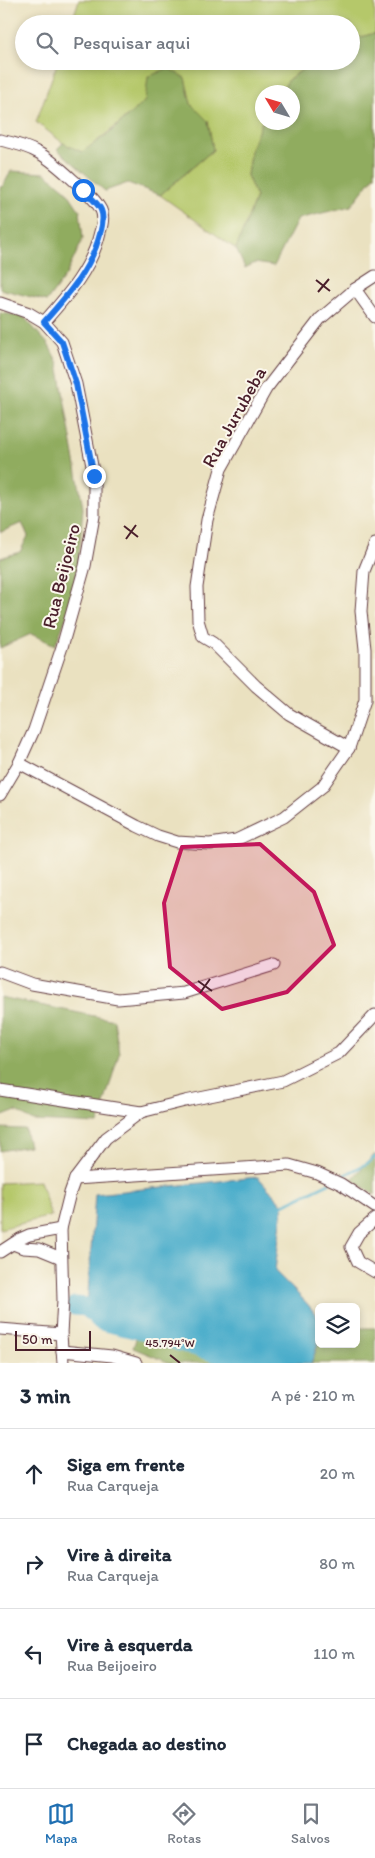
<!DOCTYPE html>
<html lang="pt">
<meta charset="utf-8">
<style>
:root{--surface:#fff;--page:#f6f6f7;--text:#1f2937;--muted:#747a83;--line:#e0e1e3;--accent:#1f6fb2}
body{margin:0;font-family:Itim,sans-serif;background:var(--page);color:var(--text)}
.controls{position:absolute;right:15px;bottom:15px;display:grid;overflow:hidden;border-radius:8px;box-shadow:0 2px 8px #0003}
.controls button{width:45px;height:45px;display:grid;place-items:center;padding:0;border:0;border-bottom:1px solid var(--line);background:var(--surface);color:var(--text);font:25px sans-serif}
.compass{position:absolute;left:255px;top:85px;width:45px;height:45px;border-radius:50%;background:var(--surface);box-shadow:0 2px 8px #0003;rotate:308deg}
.scale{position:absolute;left:15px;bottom:12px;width:76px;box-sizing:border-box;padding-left:5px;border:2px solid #4a1f2b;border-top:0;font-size:14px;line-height:18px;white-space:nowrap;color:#4a1f2b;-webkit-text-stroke:4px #fbf7ec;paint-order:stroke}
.stop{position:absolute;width:15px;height:15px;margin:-11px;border:4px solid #1a73e8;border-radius:50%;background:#fff}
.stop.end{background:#1a73e8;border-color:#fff;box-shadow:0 1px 5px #0008}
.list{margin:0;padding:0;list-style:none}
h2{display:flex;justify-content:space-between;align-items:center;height:65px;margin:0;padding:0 20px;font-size:21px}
h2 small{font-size:16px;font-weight:400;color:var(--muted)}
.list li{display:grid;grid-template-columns:32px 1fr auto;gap:15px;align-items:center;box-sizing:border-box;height:90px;padding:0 20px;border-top:1px solid var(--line)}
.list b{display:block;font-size:19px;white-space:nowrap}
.list p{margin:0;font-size:16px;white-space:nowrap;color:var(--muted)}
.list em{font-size:16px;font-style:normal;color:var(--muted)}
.icon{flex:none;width:28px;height:28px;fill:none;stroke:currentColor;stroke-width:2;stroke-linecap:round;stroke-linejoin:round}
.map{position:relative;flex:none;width:375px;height:1363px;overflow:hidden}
.search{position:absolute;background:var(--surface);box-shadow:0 2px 8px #0003;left:15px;right:15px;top:15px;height:55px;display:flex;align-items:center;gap:12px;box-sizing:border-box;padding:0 18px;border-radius:28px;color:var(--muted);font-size:19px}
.sheet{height:425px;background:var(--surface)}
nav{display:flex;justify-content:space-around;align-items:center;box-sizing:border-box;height:70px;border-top:1px solid var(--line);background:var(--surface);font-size:14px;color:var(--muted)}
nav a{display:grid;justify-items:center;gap:2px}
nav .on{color:var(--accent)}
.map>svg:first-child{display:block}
.green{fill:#b5c86b;stroke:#80744b}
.forest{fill:#90ac5f;stroke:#6d6645}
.water{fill:#4cadcb;stroke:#4b667b}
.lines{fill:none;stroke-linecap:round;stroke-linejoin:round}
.stream{stroke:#4cadcb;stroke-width:3}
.river{stroke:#4cadcb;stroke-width:19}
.minor-casing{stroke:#623c41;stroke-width:13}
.minor{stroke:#fff;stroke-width:11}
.route{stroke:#1a73e8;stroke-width:6}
.marked{fill:#c2185b;fill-opacity:0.2;stroke:#c2185b;stroke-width:4;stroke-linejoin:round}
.ticks{fill:none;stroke:#4a1f2b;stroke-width:2}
.labels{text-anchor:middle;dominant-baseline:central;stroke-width:4;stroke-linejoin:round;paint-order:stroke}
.street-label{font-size:19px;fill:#4a1f2b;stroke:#fbf7ec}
.ticks-label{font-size:12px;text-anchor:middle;fill:#4a1f2b;stroke:#fbf7ec;stroke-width:4;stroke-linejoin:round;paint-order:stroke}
</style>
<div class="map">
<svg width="375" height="1363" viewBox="0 0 375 1363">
<rect width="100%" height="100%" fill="#fbf7ec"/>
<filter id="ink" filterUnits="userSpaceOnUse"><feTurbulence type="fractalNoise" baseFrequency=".02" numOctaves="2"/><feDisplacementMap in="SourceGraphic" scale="10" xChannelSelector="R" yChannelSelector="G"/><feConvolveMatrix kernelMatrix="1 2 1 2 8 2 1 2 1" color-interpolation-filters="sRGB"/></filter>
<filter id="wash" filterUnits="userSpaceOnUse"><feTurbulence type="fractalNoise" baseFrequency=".0096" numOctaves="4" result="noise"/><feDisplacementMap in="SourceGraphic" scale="20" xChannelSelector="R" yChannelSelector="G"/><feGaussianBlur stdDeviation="1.12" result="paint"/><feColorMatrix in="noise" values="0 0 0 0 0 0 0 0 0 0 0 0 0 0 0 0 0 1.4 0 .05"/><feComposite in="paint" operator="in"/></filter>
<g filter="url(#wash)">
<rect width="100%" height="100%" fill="#eae1c0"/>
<g class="green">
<polygon points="79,0 375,0 375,33 351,40 351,24 71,24"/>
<polygon points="58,61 315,61 289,79 281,92 262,92 262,122 251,149 247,175 256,197 236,249 160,195 213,150 208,121 191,104 185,78 145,101 116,126 82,153 63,143 36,122"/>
<polygon points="40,1181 51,1216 0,1229 0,1183"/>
</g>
<g class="forest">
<polygon points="375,33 375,175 351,206 298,219 274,266 255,263 245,268 236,249 256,197 247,175 251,149 261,124 262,122 292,122 292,92 281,92 289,79 315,61 351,61 351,40"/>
<polygon points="168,68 185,78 191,104 208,121 213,150 160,195 128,183 105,191 57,149 63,143 82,152 109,133 145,101 148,77"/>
<polygon points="11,171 45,173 66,190 80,211 83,239 66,275 47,301 0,289 0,187 3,186"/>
<polygon points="0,313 23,316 48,344 58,363 83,508 78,565 72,604 55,645 31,634 0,648 0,558 20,552 28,536 22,523 1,532 0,531"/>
<polygon points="0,997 114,1020 119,1054 98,1124 33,1121 16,1111 3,1116 0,1114"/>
<polygon points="0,1128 25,1129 29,1146 0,1151"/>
<polygon points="375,1154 375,1195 352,1179"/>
<polygon points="356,1328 375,1328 375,1363 311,1363 319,1343 356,1344"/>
<polygon points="139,1330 250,1363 170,1363 133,1348"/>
</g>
<path class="water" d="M258,1177L283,1205L275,1271C284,1281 316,1309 319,1321C322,1336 316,1350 311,1363H247L183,1343L101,1321L87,1307L95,1194Z"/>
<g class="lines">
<g class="stream">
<polyline points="337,1179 368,1163 375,1157"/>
<polyline points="281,1206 329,1183"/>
</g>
<polyline class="river" points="75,1306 87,1307 101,1321 139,1330 250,1363"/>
</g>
</g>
<g filter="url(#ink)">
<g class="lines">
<defs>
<g id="minor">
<path d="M0,140C35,147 47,156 72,179C82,188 95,198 101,210C104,216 102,226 100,232C92,268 68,295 44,322"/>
<polyline points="355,289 375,317"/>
<polyline points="0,303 29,313 44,322 62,342 76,384 94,476 94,516 85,566 62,647 34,730 19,763 0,795"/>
<polyline points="349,748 289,714 256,686 213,643 203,637 198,620 197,587 207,520 221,469 266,389 320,319 355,289 375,276"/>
<polyline points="19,763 137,826 158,836 177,842 210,844 236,840 284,817 322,787 349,748 365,700 365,649 361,611 364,571 375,544"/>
<polyline points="0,972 32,984 118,999 184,993 274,965"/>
<polyline points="0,1090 141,1112"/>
<polyline points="75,1179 289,1165 317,1173 341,1184 375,1207"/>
<polyline points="375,1219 359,1233 351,1247 358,1262 375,1272"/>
<polyline points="13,1244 23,1248 39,1249 61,1258"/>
<polyline points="0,1252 20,1239 29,1235 61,1229"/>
<polyline points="0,1329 61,1334"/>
<polyline points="62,1351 112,1356 136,1363"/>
<polyline points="63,1363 61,1334 63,1300 61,1229 70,1193 75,1179 106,1138 141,1112 185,1101 283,1081 339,1053 375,1015"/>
</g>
</defs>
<use href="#minor" class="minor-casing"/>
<use href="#minor" class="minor"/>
</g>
</g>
<g class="lines" filter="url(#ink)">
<path class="route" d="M83,190C89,196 98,203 101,210C104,217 102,227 100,234C91,269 68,295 44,322L62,342L76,384L94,476"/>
</g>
<path class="marked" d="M260,844L314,892L334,945L287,992L222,1009L170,967L164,903L182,847Z"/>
<path class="ticks" d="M316,280L330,291M318,292L329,279M124,526L138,537M126,539L136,525M198,981L212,991M200,993L210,979M170,1355L180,1363"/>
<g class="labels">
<g class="street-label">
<text transform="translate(234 417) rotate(-61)">Rua Jurubeba</text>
<text transform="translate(61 576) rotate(-76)">Rua Beijoeiro</text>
</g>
</g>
<g class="ticks-label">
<text x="170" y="1347">45.794°W</text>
</g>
</svg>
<div class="controls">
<button><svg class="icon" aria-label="layers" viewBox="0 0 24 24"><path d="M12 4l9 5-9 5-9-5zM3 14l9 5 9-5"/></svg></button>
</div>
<svg class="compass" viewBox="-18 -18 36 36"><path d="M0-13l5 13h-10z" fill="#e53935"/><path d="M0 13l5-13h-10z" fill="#747a83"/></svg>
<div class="scale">50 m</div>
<div class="stop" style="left:83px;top:190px"></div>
<div class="stop end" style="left:94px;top:476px"></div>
<div class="search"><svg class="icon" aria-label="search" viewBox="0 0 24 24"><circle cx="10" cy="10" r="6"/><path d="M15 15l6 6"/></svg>Pesquisar aqui</div>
</div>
<section class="sheet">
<h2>3 min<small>A pé · 210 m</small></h2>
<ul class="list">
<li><svg class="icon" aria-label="ahead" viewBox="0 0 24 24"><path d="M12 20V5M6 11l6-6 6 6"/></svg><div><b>Siga em frente</b><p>Rua Carqueja</p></div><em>20 m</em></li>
<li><svg class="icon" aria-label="right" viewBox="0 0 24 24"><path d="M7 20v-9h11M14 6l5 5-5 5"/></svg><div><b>Vire à direita</b><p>Rua Carqueja</p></div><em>80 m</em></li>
<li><svg class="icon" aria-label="left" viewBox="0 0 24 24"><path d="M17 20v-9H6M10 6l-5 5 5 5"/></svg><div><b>Vire à esquerda</b><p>Rua Beijoeiro</p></div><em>110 m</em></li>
<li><svg class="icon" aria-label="arrive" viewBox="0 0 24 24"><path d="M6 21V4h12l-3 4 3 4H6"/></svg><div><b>Chegada ao destino</b></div></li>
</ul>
</section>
<nav>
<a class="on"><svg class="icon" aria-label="map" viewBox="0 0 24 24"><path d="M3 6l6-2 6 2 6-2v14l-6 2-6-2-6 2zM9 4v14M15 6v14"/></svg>Mapa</a>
<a><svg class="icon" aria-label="directions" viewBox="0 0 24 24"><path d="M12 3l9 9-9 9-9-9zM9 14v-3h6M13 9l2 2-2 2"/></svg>Rotas</a>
<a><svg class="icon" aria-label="saved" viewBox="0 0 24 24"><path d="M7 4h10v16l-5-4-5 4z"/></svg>Salvos</a>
</nav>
